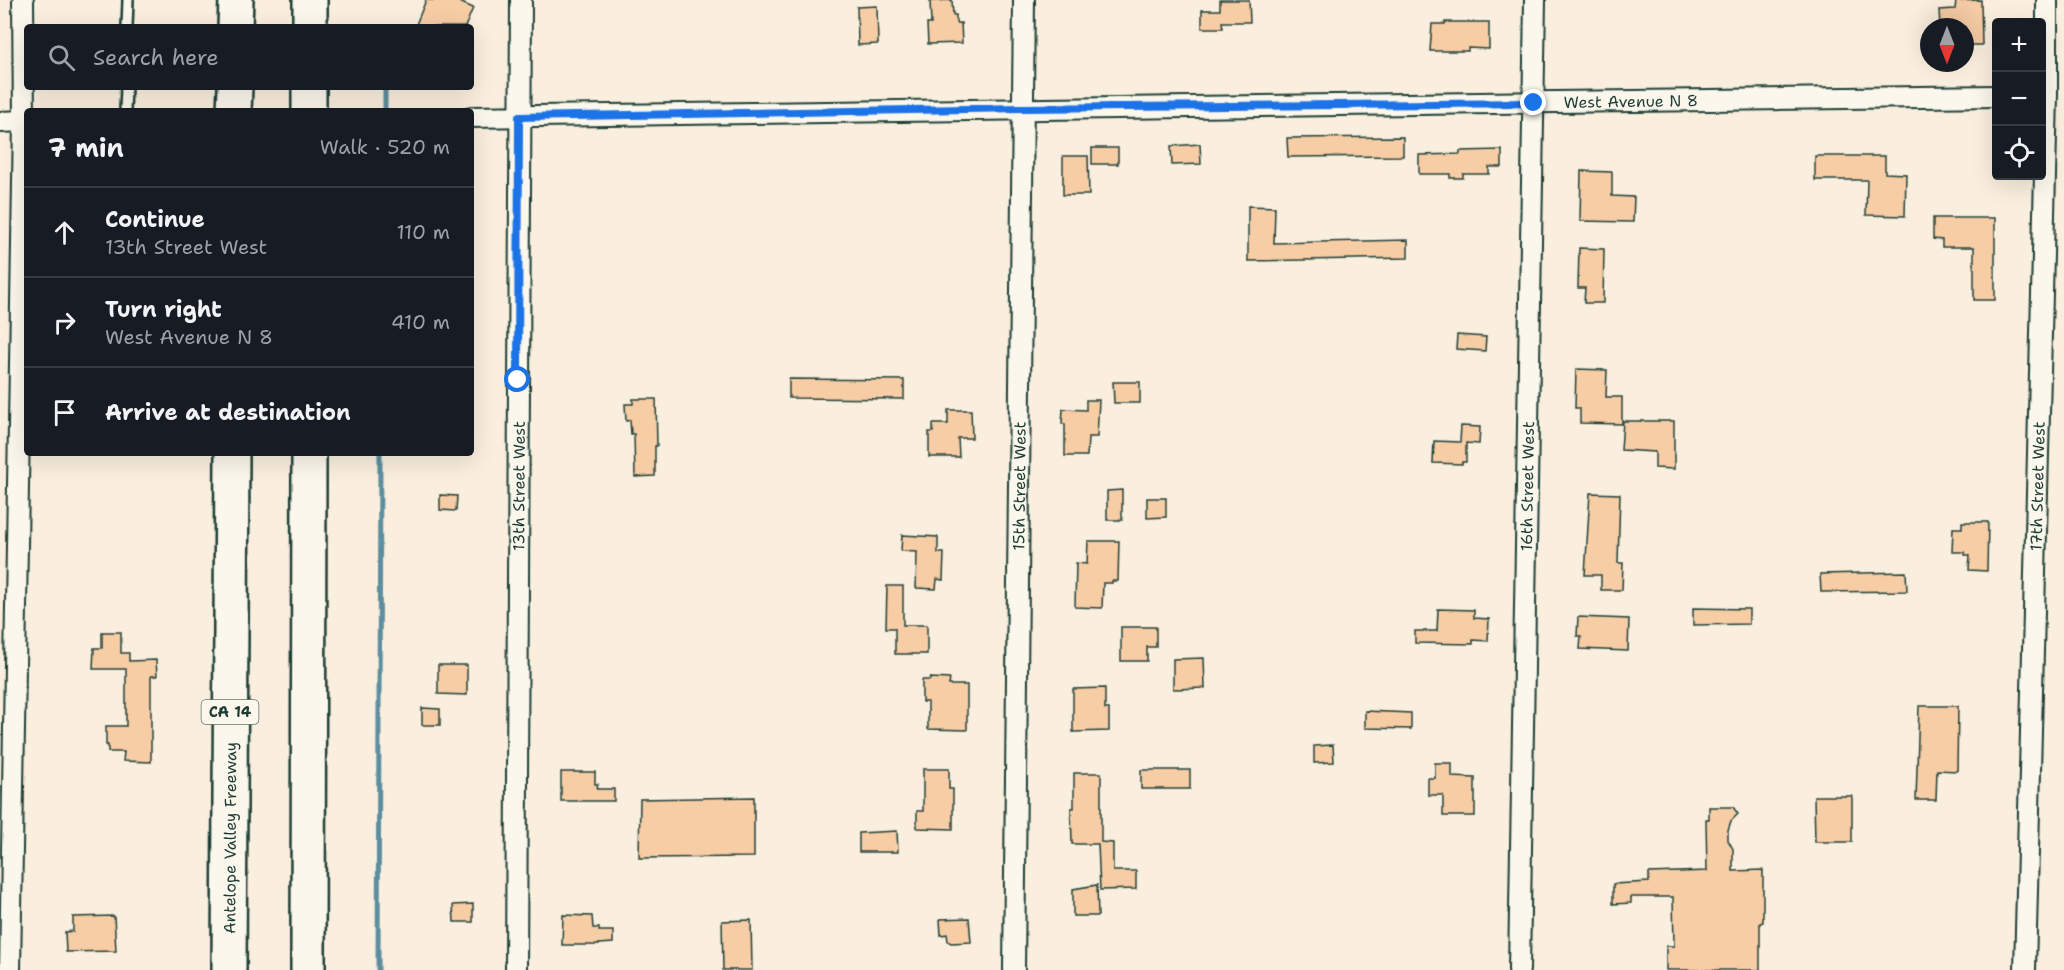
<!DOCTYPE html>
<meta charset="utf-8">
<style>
:root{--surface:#171b24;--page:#242831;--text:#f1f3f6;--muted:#9ea1a6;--line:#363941}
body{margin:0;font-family:"Shantell Sans",sans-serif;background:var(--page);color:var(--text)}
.controls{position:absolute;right:18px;top:18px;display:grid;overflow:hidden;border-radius:6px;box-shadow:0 6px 24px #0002}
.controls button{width:54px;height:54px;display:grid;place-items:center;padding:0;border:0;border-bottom:2px solid var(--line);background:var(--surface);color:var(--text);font:30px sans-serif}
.compass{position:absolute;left:1920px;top:18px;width:54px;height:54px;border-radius:50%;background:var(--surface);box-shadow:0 6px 24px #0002;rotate:180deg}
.stop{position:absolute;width:18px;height:18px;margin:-14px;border:4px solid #1a73e8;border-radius:50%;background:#fff}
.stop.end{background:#1a73e8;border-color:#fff;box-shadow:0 2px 6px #0008}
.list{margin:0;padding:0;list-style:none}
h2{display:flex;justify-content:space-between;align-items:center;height:78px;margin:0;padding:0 24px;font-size:26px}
h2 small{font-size:20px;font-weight:400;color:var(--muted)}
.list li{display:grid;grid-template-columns:39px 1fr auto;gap:18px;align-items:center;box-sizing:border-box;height:90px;padding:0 24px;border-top:2px solid var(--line)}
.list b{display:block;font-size:22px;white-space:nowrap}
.list p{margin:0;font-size:20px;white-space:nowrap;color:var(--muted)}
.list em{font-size:20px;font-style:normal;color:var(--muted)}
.icon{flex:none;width:33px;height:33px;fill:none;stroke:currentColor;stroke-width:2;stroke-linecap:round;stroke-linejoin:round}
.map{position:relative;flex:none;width:2064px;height:970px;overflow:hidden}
.search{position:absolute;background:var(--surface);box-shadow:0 6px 24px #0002;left:24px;top:24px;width:450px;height:66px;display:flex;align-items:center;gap:15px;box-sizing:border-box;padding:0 21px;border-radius:6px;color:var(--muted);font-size:22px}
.panel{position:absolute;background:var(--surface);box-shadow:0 6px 24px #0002;left:24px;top:108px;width:450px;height:348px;border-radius:6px}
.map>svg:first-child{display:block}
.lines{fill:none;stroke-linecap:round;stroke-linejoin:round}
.stream{stroke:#5d8e9f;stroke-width:5}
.building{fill:#f7cda6;stroke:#1f3d34;stroke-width:1.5}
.service-casing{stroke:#1f3d34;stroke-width:14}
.minor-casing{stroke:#1f3d34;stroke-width:24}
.motorway-casing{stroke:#1f3d34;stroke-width:38}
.service{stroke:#fbf7ec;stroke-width:9}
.minor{stroke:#fbf7ec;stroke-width:20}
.motorway{stroke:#fbf7ec;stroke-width:33}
.route{stroke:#1a73e8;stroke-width:8}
.labels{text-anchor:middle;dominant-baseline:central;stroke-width:5;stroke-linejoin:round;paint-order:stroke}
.shield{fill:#fbf7ec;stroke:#61756b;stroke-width:1.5}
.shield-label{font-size:15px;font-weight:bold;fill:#1f3d34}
.street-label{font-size:16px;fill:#1f3d34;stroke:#fbf7ec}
</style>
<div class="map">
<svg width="2064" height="970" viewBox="0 0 2064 970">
<rect width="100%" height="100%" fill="#faefde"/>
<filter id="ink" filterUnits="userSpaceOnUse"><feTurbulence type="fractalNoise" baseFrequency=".0167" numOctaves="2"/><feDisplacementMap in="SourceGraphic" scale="12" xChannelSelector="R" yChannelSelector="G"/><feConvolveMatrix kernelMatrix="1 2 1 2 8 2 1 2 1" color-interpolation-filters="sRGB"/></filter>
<g filter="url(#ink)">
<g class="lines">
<g class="stream">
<polyline points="385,111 385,87"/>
<polyline points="378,970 380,453"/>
</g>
</g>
<g class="building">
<polygon points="426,0 455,0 473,8 465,27 415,27"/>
<polygon points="952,0 953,15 956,15 956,23 961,23 962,43 928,44 927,24 931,24 930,1"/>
<polygon points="1220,0 1249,0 1250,22 1222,22 1223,28 1202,28 1202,10 1220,10"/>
<polygon points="1981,0 1982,45 1965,45 1965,27 1940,27 1939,10 1955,9 1956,1"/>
<polygon points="877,6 878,44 858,45 857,7"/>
<polygon points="1445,22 1489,22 1489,49 1468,48 1468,51 1430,51 1432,24 1445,24"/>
<polygon points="1403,137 1403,156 1288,157 1287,138"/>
<polygon points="1200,144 1201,164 1172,165 1171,146"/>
<rect x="1092" y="148" width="26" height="16"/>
<polygon points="1502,150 1502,167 1489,167 1489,174 1463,174 1463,178 1450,178 1450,174 1419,174 1419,155 1460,154 1460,151"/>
<polygon points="1063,156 1088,156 1089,195 1063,195"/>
<polygon points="1815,156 1885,156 1885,173 1906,174 1905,216 1866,215 1867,180 1815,180"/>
<polygon points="1581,171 1612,172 1612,196 1634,197 1633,222 1580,221"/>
<polygon points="1248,206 1275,207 1274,243 1408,240 1408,258 1248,261"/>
<polygon points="1933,218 1995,218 1995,300 1974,300 1974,247 1942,247 1942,240 1933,239"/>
<polygon points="1579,248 1604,249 1603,303 1584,303 1585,288 1578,288"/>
<polygon points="1457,335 1486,337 1485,351 1456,349"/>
<polygon points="1576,369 1607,370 1606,397 1622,397 1622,424 1580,423 1580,408 1575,408"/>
<polygon points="789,379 904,380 904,399 789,398"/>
<polygon points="1113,382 1140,382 1140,403 1114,403"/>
<polygon points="633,399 656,399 657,446 655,446 655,476 635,477 634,434 631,434 630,420 626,421 625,404 633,404"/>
<polygon points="1086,400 1099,400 1097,437 1088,437 1087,456 1065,456 1065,424 1062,424 1063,409 1086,410"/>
<polygon points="948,410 971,410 972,438 958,438 959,457 929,457 929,432 933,432 933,424 948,424"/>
<polygon points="1623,421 1674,421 1674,469 1655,468 1655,452 1621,450"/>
<polygon points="1461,426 1480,427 1479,444 1466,443 1466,462 1462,462 1462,464 1433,463 1434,441 1460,442"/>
<polygon points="1122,490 1122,520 1107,520 1107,491"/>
<polygon points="1590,493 1620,494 1618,563 1623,563 1622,590 1601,590 1601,575 1585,575"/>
<polygon points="440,495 457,496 456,511 440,510"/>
<polygon points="1147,498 1166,498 1166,517 1147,518"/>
<polygon points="1962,522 1988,522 1987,571 1969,570 1970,555 1965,555 1965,552 1952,552 1953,528 1962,528"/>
<polygon points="902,535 938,537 938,553 944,553 943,580 937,579 936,589 916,588 917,552 901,551"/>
<polygon points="1088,541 1119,541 1118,581 1112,581 1112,583 1103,583 1102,608 1075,607 1076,563 1087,564"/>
<polygon points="1906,572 1907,591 1821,592 1820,574"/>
<polygon points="887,586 903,586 903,625 927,625 927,654 895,654 895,628 886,628"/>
<polygon points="1693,608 1749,609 1749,624 1693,625"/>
<polygon points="1438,609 1474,610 1474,618 1489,619 1488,641 1473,640 1473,644 1415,643 1415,631 1437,631"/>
<polygon points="1578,617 1629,619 1628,651 1580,649 1581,636 1577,636"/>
<polygon points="1121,627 1156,627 1156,647 1147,647 1147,661 1121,661"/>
<polygon points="102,632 121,632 121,653 129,653 129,661 156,660 157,676 151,676 151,762 123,761 124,752 108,752 108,745 106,745 106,726 126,726 126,669 93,669 94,648 102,648"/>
<polygon points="1204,658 1205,688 1173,689 1173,659"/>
<polygon points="438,665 467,665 467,695 438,694"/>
<polygon points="930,678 950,679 949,685 967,685 967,730 928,729 928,702 922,702 922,680 930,680"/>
<polygon points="1105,688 1105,709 1109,709 1109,731 1073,732 1073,689"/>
<polygon points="1919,706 1958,706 1957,771 1937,770 1936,800 1916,800"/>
<polygon points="422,708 440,709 440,725 422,725"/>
<polygon points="1365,711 1411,713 1411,729 1365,728"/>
<polygon points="1333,745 1334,762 1314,763 1314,746"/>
<polygon points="1435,763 1452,763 1452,777 1475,778 1475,816 1443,816 1443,795 1428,795 1428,778 1435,778"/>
<polygon points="923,769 949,769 949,789 953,789 953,829 917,828 917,811 923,811"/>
<rect x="1141" y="770" width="49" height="19"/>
<polygon points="561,772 595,772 595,784 598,784 597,789 614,789 614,801 561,801"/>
<polygon points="1074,773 1101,773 1101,842 1113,843 1113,871 1136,871 1136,889 1100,890 1098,844 1072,844 1071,808 1074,808"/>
<polygon points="1814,796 1852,796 1852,842 1815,842"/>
<polygon points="754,797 754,857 639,858 640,799"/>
<polygon points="1709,807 1733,807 1738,814 1731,821 1728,830 1728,840 1733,849 1733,871 1763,870 1763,922 1760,923 1760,970 1666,970 1666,946 1674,946 1673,897 1631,897 1631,903 1613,904 1613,884 1649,882 1649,873 1707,871 1706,819 1709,819"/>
<polygon points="897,831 898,852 859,852 859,833"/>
<polygon points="1097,885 1098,916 1073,916 1073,889"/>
<polygon points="473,904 473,922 454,922 453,905"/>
<polygon points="563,915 592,916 593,928 599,928 599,931 613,931 613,943 599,944 599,945 562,945"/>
<polygon points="114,916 116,951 66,952 65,932 73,931 73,917"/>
<polygon points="969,918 971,942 951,943 948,941 947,934 941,935 940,919"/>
<polygon points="751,920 752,970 723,970 722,921"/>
</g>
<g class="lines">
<defs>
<g id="service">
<polyline points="127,27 128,0"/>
<polyline points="125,111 126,87"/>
</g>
<g id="minor">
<path id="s1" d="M471,117L1996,96"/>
<polyline points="0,122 24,121"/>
<polyline points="10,970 24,121 23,0"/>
<path id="s2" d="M516,970L521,0"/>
<path id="s3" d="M1014,970L1024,0"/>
<path id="s4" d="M1519,970L1535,0"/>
<path id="s5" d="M2025,970L2047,95V0"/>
</g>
<g id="motorway">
<polyline points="235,27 236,0"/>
<polyline points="310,27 310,0"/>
<polyline points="234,111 235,87"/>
<polyline points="309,111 309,87"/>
<path id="s6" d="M229,970L232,453"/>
<polyline points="308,970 309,453"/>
</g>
</defs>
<use href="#service" class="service-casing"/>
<use href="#minor" class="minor-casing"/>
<use href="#motorway" class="motorway-casing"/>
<use href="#service" class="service"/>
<use href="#minor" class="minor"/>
<use href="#motorway" class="motorway"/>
</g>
</g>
<g class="lines" filter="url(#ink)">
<polyline class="route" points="518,380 519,117 1023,108 1534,103"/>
</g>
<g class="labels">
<rect class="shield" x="201.5" y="700" width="57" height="24" rx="4.5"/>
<g class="shield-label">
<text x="230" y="712">CA 14</text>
</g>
<g class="street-label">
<text stroke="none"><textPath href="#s1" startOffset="1160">West Avenue N 8</textPath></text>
<text stroke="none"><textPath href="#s2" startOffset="484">13th Street West</textPath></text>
<text stroke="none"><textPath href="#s3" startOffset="484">15th Street West</textPath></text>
<text stroke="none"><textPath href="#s4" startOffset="484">16th Street West</textPath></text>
<text stroke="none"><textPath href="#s5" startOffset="484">17th Street West</textPath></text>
<text stroke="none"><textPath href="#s6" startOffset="132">Antelope Valley Freeway</textPath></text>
</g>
</g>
</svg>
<div class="controls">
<button>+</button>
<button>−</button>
<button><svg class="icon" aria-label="locate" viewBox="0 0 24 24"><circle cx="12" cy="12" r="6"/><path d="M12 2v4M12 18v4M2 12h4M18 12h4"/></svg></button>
</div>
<svg class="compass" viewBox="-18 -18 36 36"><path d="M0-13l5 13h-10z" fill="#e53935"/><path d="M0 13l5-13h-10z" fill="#9ea1a6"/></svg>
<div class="stop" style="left:518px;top:380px"></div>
<div class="stop end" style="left:1534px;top:103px"></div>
<div class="search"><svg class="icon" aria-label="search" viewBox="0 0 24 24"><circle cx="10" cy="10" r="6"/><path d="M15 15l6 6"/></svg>Search here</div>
<section class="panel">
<h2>7 min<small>Walk · 520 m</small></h2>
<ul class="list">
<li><svg class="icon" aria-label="ahead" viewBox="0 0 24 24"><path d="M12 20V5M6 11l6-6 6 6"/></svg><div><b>Continue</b><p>13th Street West</p></div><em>110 m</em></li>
<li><svg class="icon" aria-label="right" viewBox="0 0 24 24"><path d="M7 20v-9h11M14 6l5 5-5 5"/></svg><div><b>Turn right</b><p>West Avenue N 8</p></div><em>410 m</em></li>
<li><svg class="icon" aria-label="arrive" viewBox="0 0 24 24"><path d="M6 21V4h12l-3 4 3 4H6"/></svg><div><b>Arrive at destination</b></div></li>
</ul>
</section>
</div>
